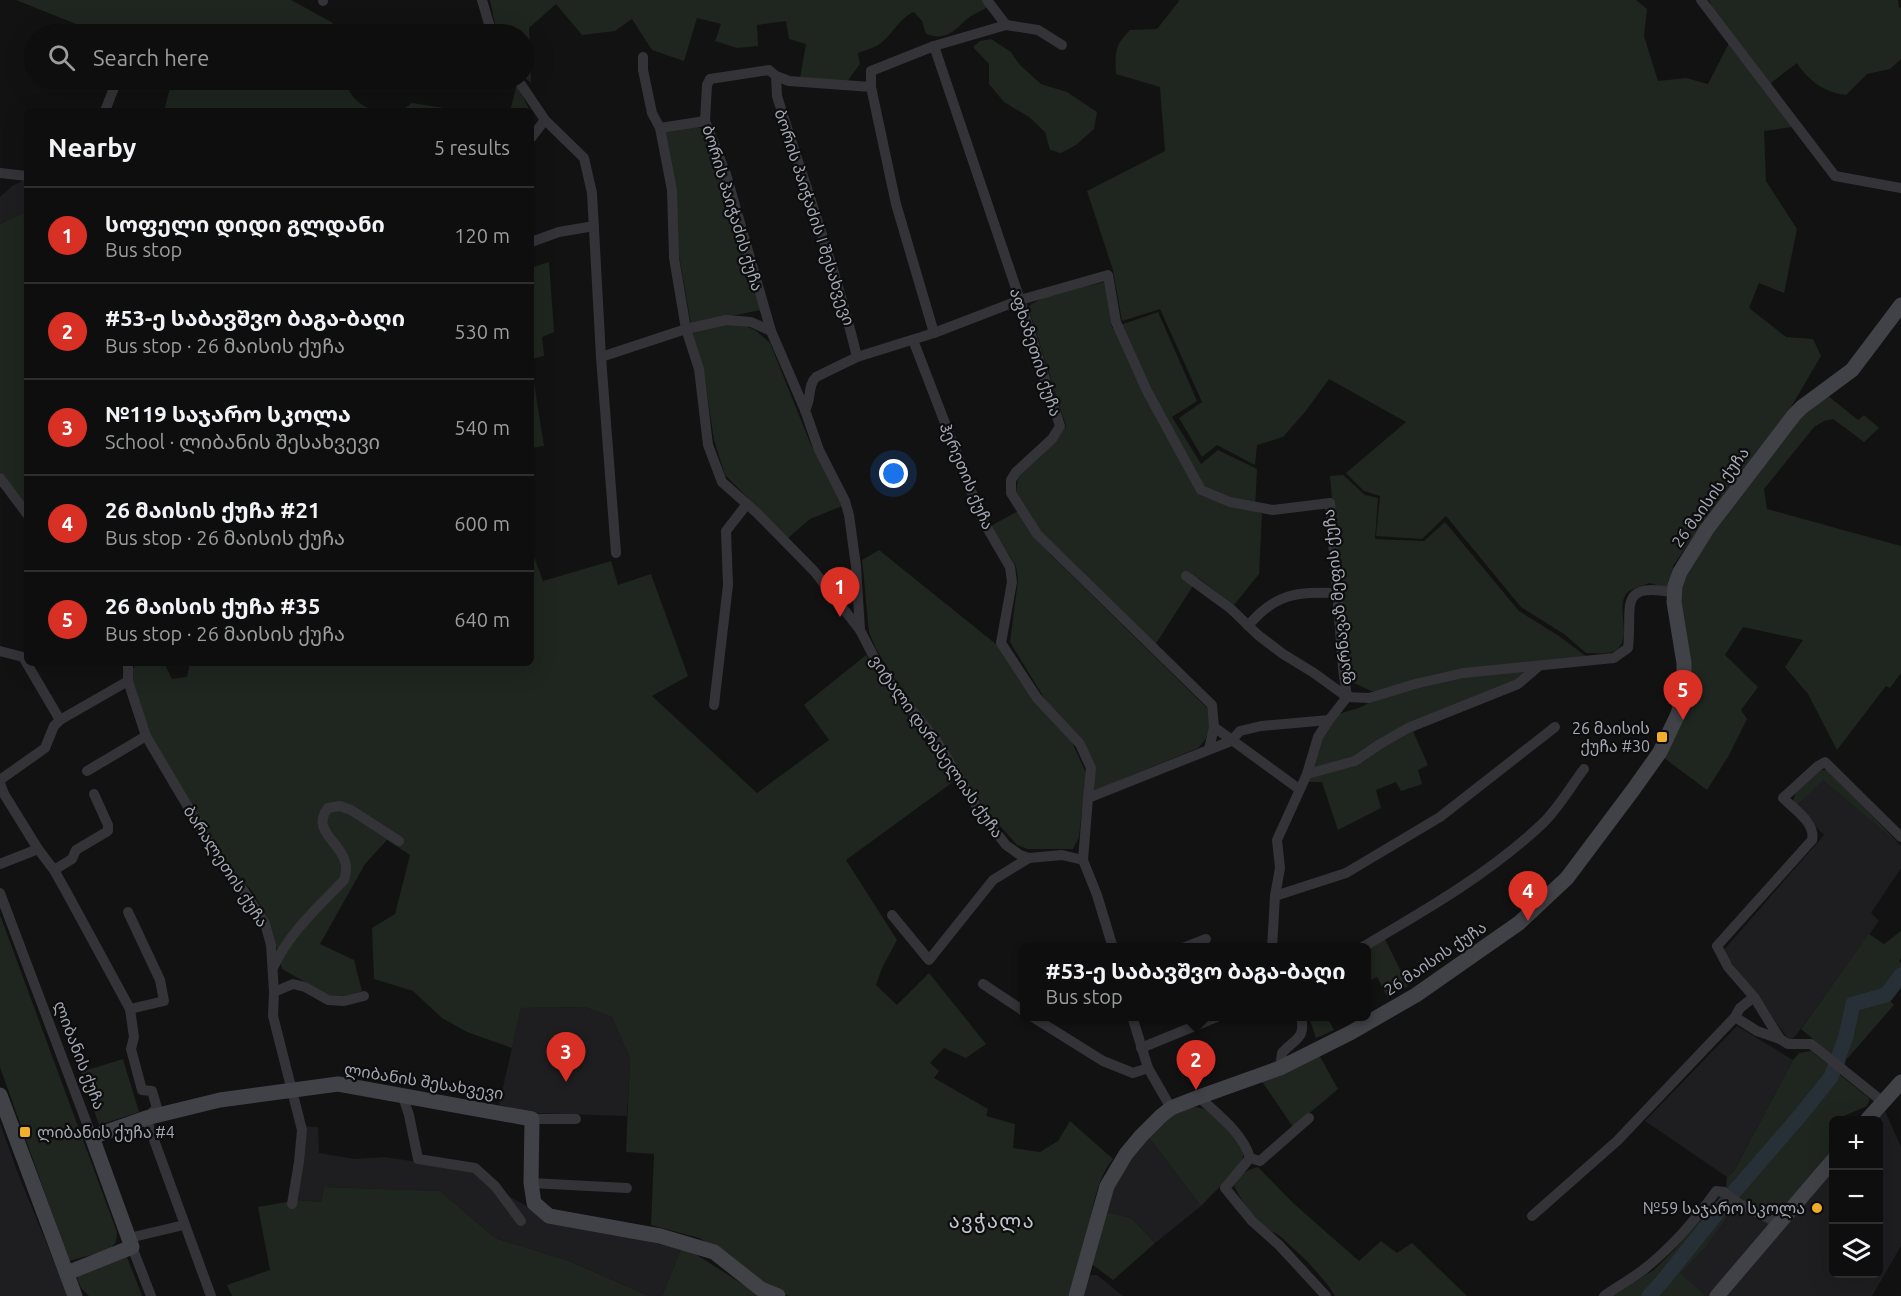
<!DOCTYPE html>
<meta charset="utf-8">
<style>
:root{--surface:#0e0e0e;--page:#171717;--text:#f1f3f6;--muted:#9b9c9e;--line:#2e2e2e;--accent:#d93025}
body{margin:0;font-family:Ubuntu,"Noto Sans Georgian",sans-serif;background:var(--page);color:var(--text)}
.controls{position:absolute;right:18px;bottom:18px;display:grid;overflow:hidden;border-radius:9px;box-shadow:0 6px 24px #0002}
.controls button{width:54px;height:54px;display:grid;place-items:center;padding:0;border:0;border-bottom:2px solid var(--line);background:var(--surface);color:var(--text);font:30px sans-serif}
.you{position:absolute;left:894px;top:474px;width:21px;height:21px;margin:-15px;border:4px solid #fff;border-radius:50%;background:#1a73e8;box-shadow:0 0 0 9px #1a73e833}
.badge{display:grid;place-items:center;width:39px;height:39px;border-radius:50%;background:var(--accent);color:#fff;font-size:20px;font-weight:700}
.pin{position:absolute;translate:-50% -50px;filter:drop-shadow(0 2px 3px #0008)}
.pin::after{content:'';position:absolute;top:32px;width:21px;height:18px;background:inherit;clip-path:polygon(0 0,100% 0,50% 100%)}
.popup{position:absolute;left:1020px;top:943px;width:351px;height:78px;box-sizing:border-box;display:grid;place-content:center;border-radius:9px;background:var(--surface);filter:drop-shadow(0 2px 4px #0005);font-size:20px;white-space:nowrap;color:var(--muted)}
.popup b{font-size:22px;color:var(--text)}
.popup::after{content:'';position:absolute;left:50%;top:100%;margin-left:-12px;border:12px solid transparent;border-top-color:var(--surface)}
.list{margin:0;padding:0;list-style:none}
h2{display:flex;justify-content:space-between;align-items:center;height:78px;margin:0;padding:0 24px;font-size:26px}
h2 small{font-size:20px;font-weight:400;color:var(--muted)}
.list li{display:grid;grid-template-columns:39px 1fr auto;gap:18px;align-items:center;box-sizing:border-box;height:96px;padding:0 24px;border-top:2px solid var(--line)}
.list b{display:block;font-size:22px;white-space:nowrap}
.list p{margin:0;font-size:20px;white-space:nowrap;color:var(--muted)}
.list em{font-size:20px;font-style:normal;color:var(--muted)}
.icon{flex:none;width:33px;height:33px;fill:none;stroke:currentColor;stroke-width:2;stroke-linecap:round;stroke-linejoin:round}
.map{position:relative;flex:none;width:1901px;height:1296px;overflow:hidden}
.search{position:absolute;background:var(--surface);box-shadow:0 6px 24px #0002;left:24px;top:24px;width:510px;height:66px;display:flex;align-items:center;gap:15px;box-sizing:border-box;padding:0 21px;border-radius:33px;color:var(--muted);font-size:22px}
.panel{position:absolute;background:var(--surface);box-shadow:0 6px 24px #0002;left:24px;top:108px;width:510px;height:558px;border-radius:9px}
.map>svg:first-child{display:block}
.built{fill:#1e1e20}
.green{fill:#1e261f}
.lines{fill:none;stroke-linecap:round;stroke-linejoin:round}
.river{stroke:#283037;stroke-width:15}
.street{stroke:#333338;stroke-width:10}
.secondary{stroke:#414248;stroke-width:15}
.poi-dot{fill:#f1af2b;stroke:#0d0d0e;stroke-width:2}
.labels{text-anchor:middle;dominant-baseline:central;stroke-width:4.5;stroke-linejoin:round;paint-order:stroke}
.street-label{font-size:16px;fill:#a3a8b4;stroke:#0d0d0e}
.poi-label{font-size:16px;fill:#a3a8b4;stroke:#0d0d0e;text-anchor:end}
.quarter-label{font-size:20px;letter-spacing:1.5px;fill:#c4c7d0;stroke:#0d0d0e}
</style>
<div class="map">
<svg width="1901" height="1296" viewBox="0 0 1901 1296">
<rect width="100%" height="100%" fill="#121213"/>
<g class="built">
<polygon points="27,179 27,211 0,224 0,197 12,186"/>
<polygon points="1822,779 1901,846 1901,868 1871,913 1879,921 1797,1034 1790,1041 1723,951 1824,835 1796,806"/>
<polygon points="585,1007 612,1017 630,1059 627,1116 529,1113 499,1105 521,1008"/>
<polygon points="1737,1026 1793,1060 1734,1171 1727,1177 1645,1121"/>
<polygon points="1885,1111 1901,1147 1901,1246 1872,1296 1726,1296 1833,1171 1834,1274 1878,1274 1878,1120 1877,1120"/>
<polygon points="0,1123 17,1171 68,1296 0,1296"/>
<polygon points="304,1126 318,1127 319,1153 355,1159 384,1157 473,1170 494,1188 550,1219 681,1249 662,1296 649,1296 569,1261 495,1238 440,1191 324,1187 321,1202 298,1200"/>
<polygon points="1147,1135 1201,1206 1155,1243 1131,1218 1102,1211 1112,1179"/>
<polygon points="1735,1207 1770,1224 1711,1296 1706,1296 1679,1273 1704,1249"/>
<polygon points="1091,1275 1097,1275 1123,1296 1080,1296 1088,1276"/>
</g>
<g class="green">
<polygon points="16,0 291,0 333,23 329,34 101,34"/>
<path d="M490,0H982L988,7C981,11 973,14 967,19C953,32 946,41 926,34L922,21L914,12C900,17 893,34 881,43C875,48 866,50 858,53L860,64L847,82L800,78L806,44L789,39L786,21L757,25L758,46L737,48L715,41L721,24L697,18L684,61L652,50L632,19L615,31L582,35L556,4L529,28L531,83L524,77V34H497Z"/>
<path d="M1178,0H1636L1647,9L1644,36L1658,81L1686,78L1708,84L1729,43L1709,0H1898L1899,8L1901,7V59L1890,69L1867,74L1846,95C1825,93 1808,80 1797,63L1771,83L1763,85L1793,127L1764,131L1766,181L1797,229L1784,293L1759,283L1749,308L1786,337L1813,339L1821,356L1791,407L1705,520L1673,566L1671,590L1650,583C1644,585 1633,588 1628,592C1612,606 1640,649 1606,653C1600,654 1593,653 1586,653L1564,634L1521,607L1446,516L1422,539L1376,536L1380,496L1364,491L1346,473L1406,422L1329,379L1305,412L1283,437L1257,445L1255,465L1217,445L1202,457L1179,418L1202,402L1160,309L1122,321L1113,270L1087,191L1165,151L1160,87L1116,74C1115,53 1114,46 1130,30L1157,29L1179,1Z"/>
<polygon points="991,39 1011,52 1019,64 1041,84 1067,92 1097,112 1094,129 1076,145 1061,153 1050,150 1045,132 1029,117 1004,102 989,84 989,64 973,47 980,41"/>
<path d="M172,80H344C352,98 357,104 375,111H164Z"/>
<polygon points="517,84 530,111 510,111"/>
<polygon points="412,103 464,111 401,111"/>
<polygon points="695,126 701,128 706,136 723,178 761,310 691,324 678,250 665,131"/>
<polygon points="27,211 27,510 0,472 0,224"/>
<polygon points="549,262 554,332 542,337 544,356 531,359 531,268"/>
<path d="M1105,282L1112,328L1158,312L1197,401L1172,417L1201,464L1218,450L1257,469L1255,510L1262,514L1259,574L1234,605L1198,578L1155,645L1040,532L1016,493L1018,476L1056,439L1066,426L1030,313L1029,306C1050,291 1081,288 1105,282Z"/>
<polygon points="725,324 741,324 755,330 770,343 811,445 836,489 842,506 810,519 788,538 725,475 714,440 703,367 691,332"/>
<polygon points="531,364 544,446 531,448"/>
<polygon points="1827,395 1858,420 1864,415 1879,428 1864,442 1833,419 1824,421 1814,427 1764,489 1767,509 1901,546 1901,673 1890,688 1886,686 1837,750 1808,694 1785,667 1803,640 1743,627 1725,655 1758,687 1741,710 1747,719 1728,757 1707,790 1660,755 1679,722 1681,586 1684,573 1802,414"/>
<path d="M1343,475L1365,495L1378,498L1375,539L1424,541L1445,522L1519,611L1559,636L1587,657L1542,669L1412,729L1428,765L1418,770L1422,784L1401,791L1396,782L1376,790L1381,808L1338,830L1322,782H1304L1326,724C1343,705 1365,715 1378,692L1371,691L1348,680L1330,476Z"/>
<path d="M1018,511L1051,555L1207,708C1210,727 1212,734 1198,748L1093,791L1095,766L1044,698L1010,642L1018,580L1016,566L991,526Z"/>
<path d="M531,549L543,581L611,561L618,585L651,574L688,676L652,696L757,793L829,740L804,705L866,655L953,782L846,860L897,940L882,968L876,985L897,1005L929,973L986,1044L966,1058L944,1048L930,1063L939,1071L934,1078L988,1109L986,1116L1015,1124L1013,1148L1040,1152L1058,1141L1070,1121L1113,1159C1095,1181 1092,1215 1085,1242C1080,1261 1074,1278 1068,1296H789L766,1287L720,1250L699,1238L651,1225L654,1154L626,1152L630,1059L612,1017L585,1007L521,1008L512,1048L467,1032L442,1018L413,991L374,979L372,928L395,914L410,855L387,840L365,864L320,944L354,960L362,991L346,996L328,995L282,969L270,922L252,891L225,861L149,733L132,678L133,668L139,663H164L172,679L187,677L190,663H531Z"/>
<polygon points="879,550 997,645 1072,742 1086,773 1079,837 1073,849 1028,849 1017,845 984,808 957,765 890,672 876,649 869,632 862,560"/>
<polygon points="1821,770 1828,770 1833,775 1901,846 1823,780 1796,806 1793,801 1796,792"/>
<polygon points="0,915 117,1232 116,1242 109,1250 69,1261 0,1067"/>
<polygon points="1901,931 1901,958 1899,961 1901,963 1901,988 1890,1001 1894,1005 1846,1060 1845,1066 1801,1029 1869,934 1884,944"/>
<polygon points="1385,939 1408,986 1388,998 1377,977 1367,982 1367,948"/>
<polygon points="1309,1017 1327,1017 1334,1030 1316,1038"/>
<polygon points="1811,1051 1870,1099 1867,1106 1844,1116 1840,1120 1834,1120 1833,1151 1778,1215 1740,1200 1726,1189 1727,1177 1734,1171 1793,1060 1799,1053"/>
<polygon points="1318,1053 1338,1089 1293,1127 1261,1080"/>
<polygon points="123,1059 139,1112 99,1125 81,1072"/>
<path d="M1189,1106C1219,1109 1227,1126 1243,1149C1244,1157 1242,1162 1237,1169L1201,1206L1147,1135L1166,1114Z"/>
<path d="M1258,1167L1293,1203L1359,1261L1381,1241L1397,1253L1412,1243L1467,1296H1335L1327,1284L1307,1261L1280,1236L1266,1228L1247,1209L1234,1186C1238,1175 1246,1170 1258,1167Z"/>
<polygon points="324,1187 440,1191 495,1238 569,1261 649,1296 232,1296 227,1285 270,1270 258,1207 298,1200 321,1202"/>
<polygon points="1721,1196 1735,1207 1704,1249 1680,1273 1706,1296 1609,1296 1654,1270 1674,1250"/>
<polygon points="1102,1211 1131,1218 1155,1243 1113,1280 1089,1262"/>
<polygon points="681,1249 694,1253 761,1296 662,1296"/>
<polygon points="124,1256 127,1257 142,1296 89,1296 81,1288 77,1279 79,1274"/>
</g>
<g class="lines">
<polyline class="river" points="1649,1296 1661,1283 1734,1192 1798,1118 1831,1077 1846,1036 1853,1004 1886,995 1901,975"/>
<g class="street">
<polyline points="482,0 492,34"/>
<polyline points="987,0 1006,25"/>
<polyline points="1701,0 1835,176 1901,188"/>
<polyline points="323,1 323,0"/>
<polyline points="934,46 1020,300 1060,426 1052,439 1016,472 1011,480 1011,493 1037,534 1212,705 1214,727 1209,749"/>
<polyline points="643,57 643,70 652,113 660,128 672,190 674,258 686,329 699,369 708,445 722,482 757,513 814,571 860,630 877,663 893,687 936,740 980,812 1006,845 1020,855 1029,858 1062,855 1083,860"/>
<path d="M776,76L777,96C804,183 836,269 857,357"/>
<polyline points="518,80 545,120 584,158 592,193 601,357 616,553"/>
<polyline points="871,87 871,71 934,46 1006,25 1038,30 1062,45"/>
<polyline points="105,111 117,80"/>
<polyline points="660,128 705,121"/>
<polyline points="531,138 545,120"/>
<polyline points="0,173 27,176"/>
<polyline points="531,242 559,232 594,226"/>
<polyline points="913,340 982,519 1010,567 1012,582 1001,643 1037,698 1080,744 1091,768 1088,798"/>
<polyline points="601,357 686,329 726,320 751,322 771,331"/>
<path d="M805,410C812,399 807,386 816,377L857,357L934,333L1020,300L1108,275L1116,322L1147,391L1201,490L1230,502L1273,510L1330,503L1343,668L1347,697"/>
<polyline points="0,478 27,514"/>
<polyline points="1186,576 1230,608 1258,635 1283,654 1314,673 1347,697"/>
<path d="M1248,626C1275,593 1297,592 1337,593"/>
<polyline points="860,630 856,566 849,515 845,501 819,450 805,410 771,331 726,174 705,121 707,85 710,79 769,70 776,76 789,81 871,87 896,204 934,333"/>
<polyline points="0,651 23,657 60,720 128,681"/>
<polyline points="128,663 128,681 146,736 223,866 243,890 265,923 271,945 274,992 273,1016 302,1130 299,1162 292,1204"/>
<path d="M1347,697L1369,698L1415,684L1463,673L1614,658L1628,648C1633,607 1616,581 1675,593"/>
<polyline points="714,705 728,585 726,531 747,504"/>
<polyline points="1214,727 1299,789"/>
<polyline points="87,771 146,736"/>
<polyline points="1307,774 1355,761 1380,744 1408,728 1518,684 1539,666"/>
<polyline points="0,780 45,748 54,726 60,720"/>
<polyline points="0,783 4,794 38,849 54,870 68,895 130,1009 134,1037 131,1049 142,1090 152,1091 157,1108 146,1118 211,1296"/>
<polyline points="0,864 38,849"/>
<polyline points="54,870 72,859 76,850 108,831 108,825 94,794"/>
<polyline points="0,893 92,1137"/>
<polyline points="1275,896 1346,873 1440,817 1555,727"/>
<polyline points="128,912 160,980 164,1001 130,1009"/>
<polyline points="892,915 929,960 993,880 1029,858"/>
<polyline points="1113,948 1097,895 1083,860 1088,798 1231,741 1240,731 1261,726 1329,720"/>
<polyline points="1183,948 1206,939"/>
<polyline points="1272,948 1275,896 1280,868 1277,840 1307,774 1318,737 1329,720 1347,697"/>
<path d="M1361,948C1424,911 1489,874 1542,824C1558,809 1571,786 1584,769"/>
<path d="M273,968C289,933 317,908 344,880C357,846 306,835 328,808L340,806L351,810L399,841"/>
<polyline points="983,984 1025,1012"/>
<polyline points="274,992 293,984 305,987 328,1000 344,1001 364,996"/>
<polyline points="1031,1016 1103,1061 1133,1073 1148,1068"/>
<polyline points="1132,1016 1148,1068 1171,1108"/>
<polyline points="1735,1017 1740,1008 1754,997"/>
<polyline points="1141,1048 1219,1016"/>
<path d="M1280,1068L1282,1053C1295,1038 1306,1040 1301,1016"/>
<polyline points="403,1097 409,1115 418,1159 475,1168 495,1186 521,1221"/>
<path d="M1199,1097C1217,1114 1243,1133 1250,1158"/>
<path d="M1883,1102L1811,1044H1788L1780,1039L1754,997L1728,967L1717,946L1812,840C1816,823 1794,809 1783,798L1818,766L1825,762L1901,837"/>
<polyline points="532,1119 576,1119"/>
<polyline points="1250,1158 1225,1188 1252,1221 1279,1245 1326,1296"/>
<polyline points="1250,1158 1260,1161 1309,1118"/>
<polyline points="531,1183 627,1188"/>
<polyline points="1532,1216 1617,1141 1735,1017 1757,1031 1780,1039"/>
<polyline points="129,1238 184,1225"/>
<polyline points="132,1247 151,1296"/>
<path d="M1604,1296C1617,1287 1631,1279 1643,1270C1672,1247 1695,1221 1716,1191L1724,1192L1738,1203L1778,1223"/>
</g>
<g class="secondary">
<polyline points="0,1095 75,1296"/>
<polyline points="1867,1120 1901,1082"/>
<polyline points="67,1273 132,1247 92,1137 146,1118 220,1100 338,1084 532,1119 531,1183 534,1203 549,1216 660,1236 714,1252 761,1289 778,1296"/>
<polyline points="1076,1296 1107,1186 1126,1154 1141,1136 1161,1116 1171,1108 1199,1097 1280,1068 1350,1033 1416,995 1519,923 1567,878 1633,790 1660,752 1678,714 1682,700 1684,678 1684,663 1674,602 1675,586 1680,572 1707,529 1794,415 1802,407 1852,370 1901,305"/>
<polyline points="1717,1296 1834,1159"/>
</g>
</g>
<g class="poi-dot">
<rect x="1656" y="731" width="12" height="12" rx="3"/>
<rect x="19" y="1126" width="12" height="12" rx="3"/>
<circle cx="1817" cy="1208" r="6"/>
</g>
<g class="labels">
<g class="street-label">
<text transform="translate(733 208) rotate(73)">ბორის პაიჭაძის ქუჩა</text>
<text transform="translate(815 217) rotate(72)">ბორის პაიჭაძის I შესახვევი</text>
<text transform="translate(1036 352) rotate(72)">აფხაზეთის ქუჩა</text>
<text transform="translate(967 476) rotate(67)">ჰერეთის ქუჩა</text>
<text transform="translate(1710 497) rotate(-54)">26 მაისის ქუჩა</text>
<text transform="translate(1337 597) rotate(-96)">ფარნავაზ მეფის ქუჩა</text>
<text transform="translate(937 746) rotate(55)">ვიტალი დარასელიას ქუჩა</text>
<text transform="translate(226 866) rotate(57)">ბარალეთის ქუჩა</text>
<text transform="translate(1435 958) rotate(-34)">26 მაისის ქუჩა</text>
<text transform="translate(80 1055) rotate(69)">ლიბანის ქუჩა</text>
<text transform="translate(424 1081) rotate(9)">ლიბანის შესახვევი</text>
</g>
<g class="poi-label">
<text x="1650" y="728">26 მაისის<tspan x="1650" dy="18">ქუჩა #30</tspan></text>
<text x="37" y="1132" text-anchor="start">ლიბანის ქუჩა #4</text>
<text x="1805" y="1208">№59 საჯარო სკოლა</text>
</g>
<g class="quarter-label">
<text x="992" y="1220">ავჭალა</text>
</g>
</g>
</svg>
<div class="controls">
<button>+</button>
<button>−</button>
<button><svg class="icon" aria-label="layers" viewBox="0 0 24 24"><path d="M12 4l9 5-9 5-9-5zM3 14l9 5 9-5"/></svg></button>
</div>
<div class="you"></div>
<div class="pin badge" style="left:840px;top:617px">1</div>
<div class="pin badge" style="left:1196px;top:1090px">2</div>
<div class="popup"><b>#53-ე საბავშვო ბაგა-ბაღი</b>Bus stop</div>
<div class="pin badge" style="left:566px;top:1082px">3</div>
<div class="pin badge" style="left:1528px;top:921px">4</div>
<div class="pin badge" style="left:1683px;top:720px">5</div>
<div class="search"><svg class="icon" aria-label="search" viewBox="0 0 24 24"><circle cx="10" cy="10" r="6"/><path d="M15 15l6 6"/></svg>Search here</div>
<section class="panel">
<h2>Nearby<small>5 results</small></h2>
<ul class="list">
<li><span class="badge">1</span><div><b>სოფელი დიდი გლდანი</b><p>Bus stop</p></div><em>120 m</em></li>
<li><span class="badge">2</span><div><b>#53-ე საბავშვო ბაგა-ბაღი</b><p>Bus stop · 26 მაისის ქუჩა</p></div><em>530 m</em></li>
<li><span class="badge">3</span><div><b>№119 საჯარო სკოლა</b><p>School · ლიბანის შესახვევი</p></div><em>540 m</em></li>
<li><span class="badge">4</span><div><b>26 მაისის ქუჩა #21</b><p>Bus stop · 26 მაისის ქუჩა</p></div><em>600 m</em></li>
<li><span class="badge">5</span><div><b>26 მაისის ქუჩა #35</b><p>Bus stop · 26 მაისის ქუჩა</p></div><em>640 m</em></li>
</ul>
</section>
</div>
